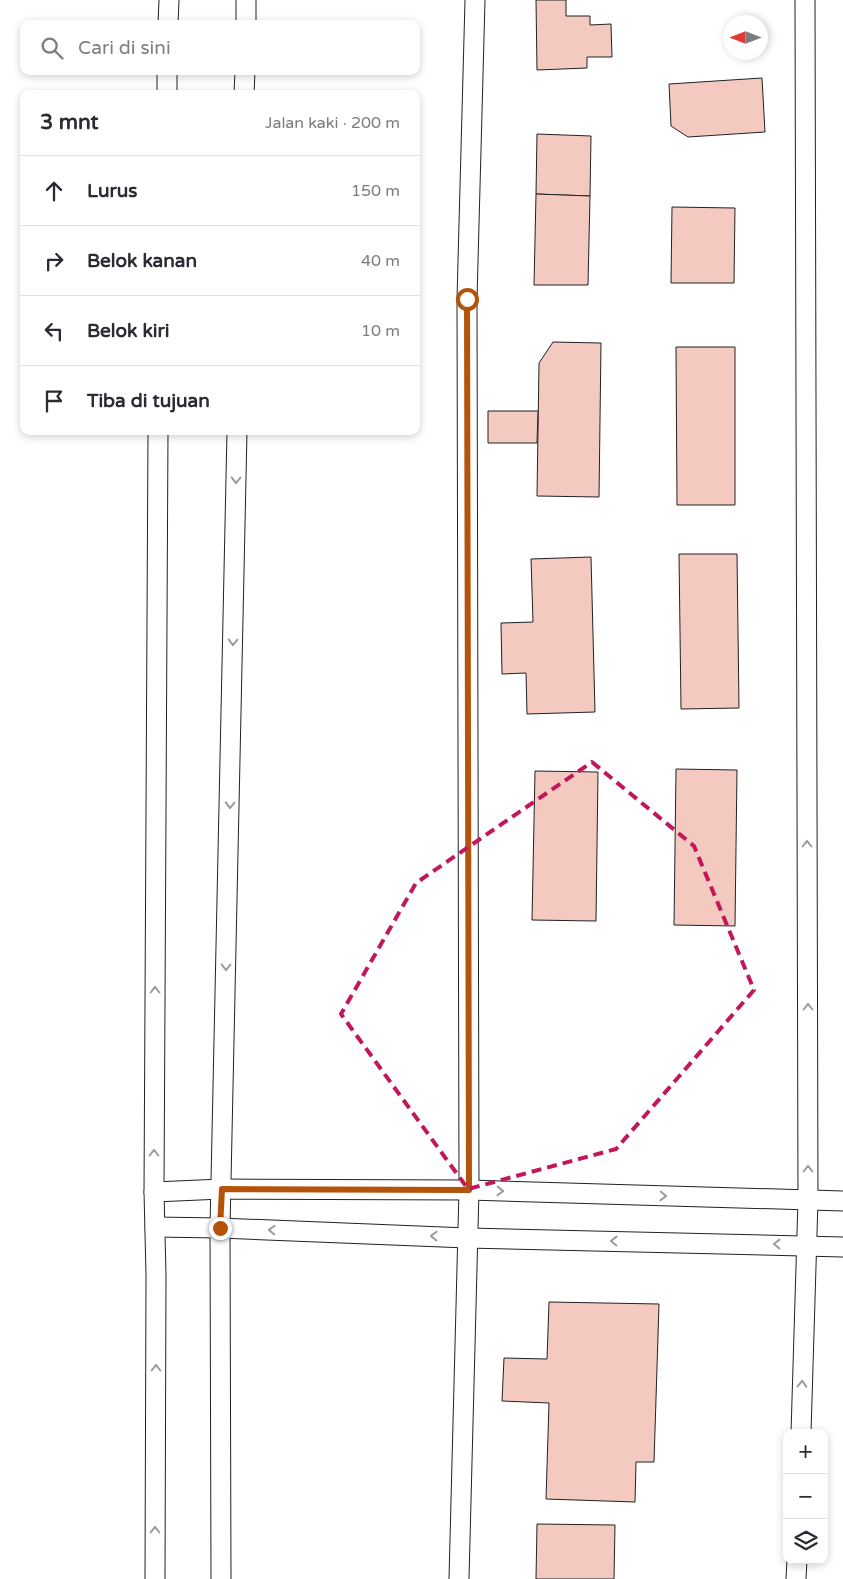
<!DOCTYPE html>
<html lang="id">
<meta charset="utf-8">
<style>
:root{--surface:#fff;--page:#f2f2f3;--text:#2b2b33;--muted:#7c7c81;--line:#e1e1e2}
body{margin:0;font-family:"Varela Round",sans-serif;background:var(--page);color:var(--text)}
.controls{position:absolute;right:15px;bottom:15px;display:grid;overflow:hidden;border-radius:10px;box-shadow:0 2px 8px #0003}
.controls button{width:45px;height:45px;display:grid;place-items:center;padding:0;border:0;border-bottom:1px solid var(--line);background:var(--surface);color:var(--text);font:25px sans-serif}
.compass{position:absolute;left:723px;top:15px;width:45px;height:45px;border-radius:50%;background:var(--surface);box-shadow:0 2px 8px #0003;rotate:270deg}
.stop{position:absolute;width:15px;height:15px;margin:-11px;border:4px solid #b45309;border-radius:50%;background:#fff}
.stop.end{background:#b45309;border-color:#fff;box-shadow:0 1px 5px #0008}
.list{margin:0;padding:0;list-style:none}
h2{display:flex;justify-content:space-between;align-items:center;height:65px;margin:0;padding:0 20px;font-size:21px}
h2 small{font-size:16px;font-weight:400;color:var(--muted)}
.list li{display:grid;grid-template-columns:32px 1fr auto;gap:15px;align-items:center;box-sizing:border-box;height:70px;padding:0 20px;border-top:1px solid var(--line)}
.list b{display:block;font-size:19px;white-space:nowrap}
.list em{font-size:16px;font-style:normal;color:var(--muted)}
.icon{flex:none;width:28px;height:28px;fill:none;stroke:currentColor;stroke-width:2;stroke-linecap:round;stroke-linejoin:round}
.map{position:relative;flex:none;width:843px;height:1579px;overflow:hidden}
.search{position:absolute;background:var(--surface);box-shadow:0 2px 8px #0003;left:20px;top:20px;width:400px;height:55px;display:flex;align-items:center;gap:12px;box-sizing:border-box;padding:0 18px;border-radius:10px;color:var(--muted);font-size:19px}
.panel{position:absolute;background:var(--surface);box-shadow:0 2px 8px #0003;left:20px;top:90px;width:400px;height:345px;border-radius:10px}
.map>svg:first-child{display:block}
.building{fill:#f3c9c0;stroke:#222}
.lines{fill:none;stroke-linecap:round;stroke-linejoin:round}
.lane-casing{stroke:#222;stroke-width:21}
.lane{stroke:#fff;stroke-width:19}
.oneway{stroke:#9c9c9c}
.route{stroke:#b45309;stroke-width:6}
.marked{fill:none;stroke:#c2185b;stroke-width:4;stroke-dasharray:10 6;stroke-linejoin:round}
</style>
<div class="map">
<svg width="843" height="1579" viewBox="0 0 843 1579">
<rect width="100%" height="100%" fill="#fff"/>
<g class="building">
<polygon points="536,0 566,0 566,16 590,16 590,25 611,24 612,57 587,57 587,68 537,70"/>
<polygon points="762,78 765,132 688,137 671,126 669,84"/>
<polygon points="537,134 591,136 590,196 536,194"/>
<polygon points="536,194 590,196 588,285 534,285"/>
<polygon points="672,207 735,208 734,283 671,283"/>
<polygon points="553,342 601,343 599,497 537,496 539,363"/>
<polygon points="676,347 735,347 735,505 677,505"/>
<polygon points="488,411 538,411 537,443 488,443"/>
<polygon points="679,554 737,554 739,708 681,709"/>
<polygon points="591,557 595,712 527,714 526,673 502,674 501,623 533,622 531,559"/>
<polygon points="676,769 737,770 735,926 674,925"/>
<polygon points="535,771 598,772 596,921 532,920"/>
<polygon points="549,1302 659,1304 654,1462 636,1462 635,1502 546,1499 549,1403 502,1401 504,1358 547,1359"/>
<polygon points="537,1524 615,1525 614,1579 536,1579"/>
</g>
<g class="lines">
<defs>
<g id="lane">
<polyline points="168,24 169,0"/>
<polyline points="246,24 246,0"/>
<polyline points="167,94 167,71"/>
<polyline points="244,94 245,71"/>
<polyline points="154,1192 222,1189 469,1190 843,1201"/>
<polyline points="155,1227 220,1228 467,1238 843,1247"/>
<polyline points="801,1433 808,1200 805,0"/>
<polyline points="155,1579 156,1275 154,1192 158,431"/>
<polyline points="221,1579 220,1228 237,431"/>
<polyline points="459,1579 469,1190 467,299 475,0"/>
<polyline points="796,1579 797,1560"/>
</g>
</defs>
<use href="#lane" class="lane-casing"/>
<use href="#lane" class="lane"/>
</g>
<defs><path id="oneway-chevron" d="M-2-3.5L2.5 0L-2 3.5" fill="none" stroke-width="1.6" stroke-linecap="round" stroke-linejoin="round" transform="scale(1.25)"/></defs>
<g class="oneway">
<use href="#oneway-chevron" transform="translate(236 480) rotate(91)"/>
<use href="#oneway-chevron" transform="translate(233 642) rotate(91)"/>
<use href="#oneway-chevron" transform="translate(230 805) rotate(91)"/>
<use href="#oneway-chevron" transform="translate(807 844) rotate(-90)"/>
<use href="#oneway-chevron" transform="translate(226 967) rotate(91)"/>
<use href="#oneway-chevron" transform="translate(155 990) rotate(-90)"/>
<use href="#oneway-chevron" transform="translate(808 1007) rotate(-90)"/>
<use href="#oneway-chevron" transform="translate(154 1153) rotate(-90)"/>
<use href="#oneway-chevron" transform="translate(808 1169) rotate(-90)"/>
<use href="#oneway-chevron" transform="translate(500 1191) rotate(2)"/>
<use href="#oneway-chevron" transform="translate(663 1196) rotate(2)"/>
<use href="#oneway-chevron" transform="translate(272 1230) rotate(-178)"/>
<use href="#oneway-chevron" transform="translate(434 1236) rotate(-178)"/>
<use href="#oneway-chevron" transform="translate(614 1241) rotate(-179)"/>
<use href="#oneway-chevron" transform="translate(777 1244) rotate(-179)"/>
<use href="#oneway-chevron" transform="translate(156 1368) rotate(-90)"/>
<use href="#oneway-chevron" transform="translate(802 1384) rotate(-88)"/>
<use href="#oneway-chevron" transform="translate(155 1530) rotate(-90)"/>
</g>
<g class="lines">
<polyline class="route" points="220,1228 222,1189 469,1190 467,299"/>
</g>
<path class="marked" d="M592,762L694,846L754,990L616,1149L468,1189L341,1014L416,883Z"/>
</svg>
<div class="controls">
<button>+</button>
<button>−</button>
<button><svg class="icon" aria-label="layers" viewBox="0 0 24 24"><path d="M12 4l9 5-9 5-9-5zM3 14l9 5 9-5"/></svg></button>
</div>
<svg class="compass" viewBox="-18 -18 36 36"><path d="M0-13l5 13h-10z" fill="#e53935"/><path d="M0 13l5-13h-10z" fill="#7c7c81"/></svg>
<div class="stop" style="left:467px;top:299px"></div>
<div class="stop end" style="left:220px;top:1228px"></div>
<div class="search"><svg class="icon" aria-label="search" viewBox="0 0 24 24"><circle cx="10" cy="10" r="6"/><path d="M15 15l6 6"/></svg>Cari di sini</div>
<section class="panel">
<h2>3 mnt<small>Jalan kaki · 200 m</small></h2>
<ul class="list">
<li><svg class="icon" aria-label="ahead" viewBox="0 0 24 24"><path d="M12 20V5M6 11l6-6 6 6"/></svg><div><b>Lurus</b></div><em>150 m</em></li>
<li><svg class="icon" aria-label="right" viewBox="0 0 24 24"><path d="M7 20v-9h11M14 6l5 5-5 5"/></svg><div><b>Belok kanan</b></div><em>40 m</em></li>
<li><svg class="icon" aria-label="left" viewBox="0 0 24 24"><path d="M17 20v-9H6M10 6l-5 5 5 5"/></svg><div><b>Belok kiri</b></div><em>10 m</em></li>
<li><svg class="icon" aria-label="arrive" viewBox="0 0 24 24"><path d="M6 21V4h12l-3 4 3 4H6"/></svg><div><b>Tiba di tujuan</b></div></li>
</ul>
</section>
</div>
